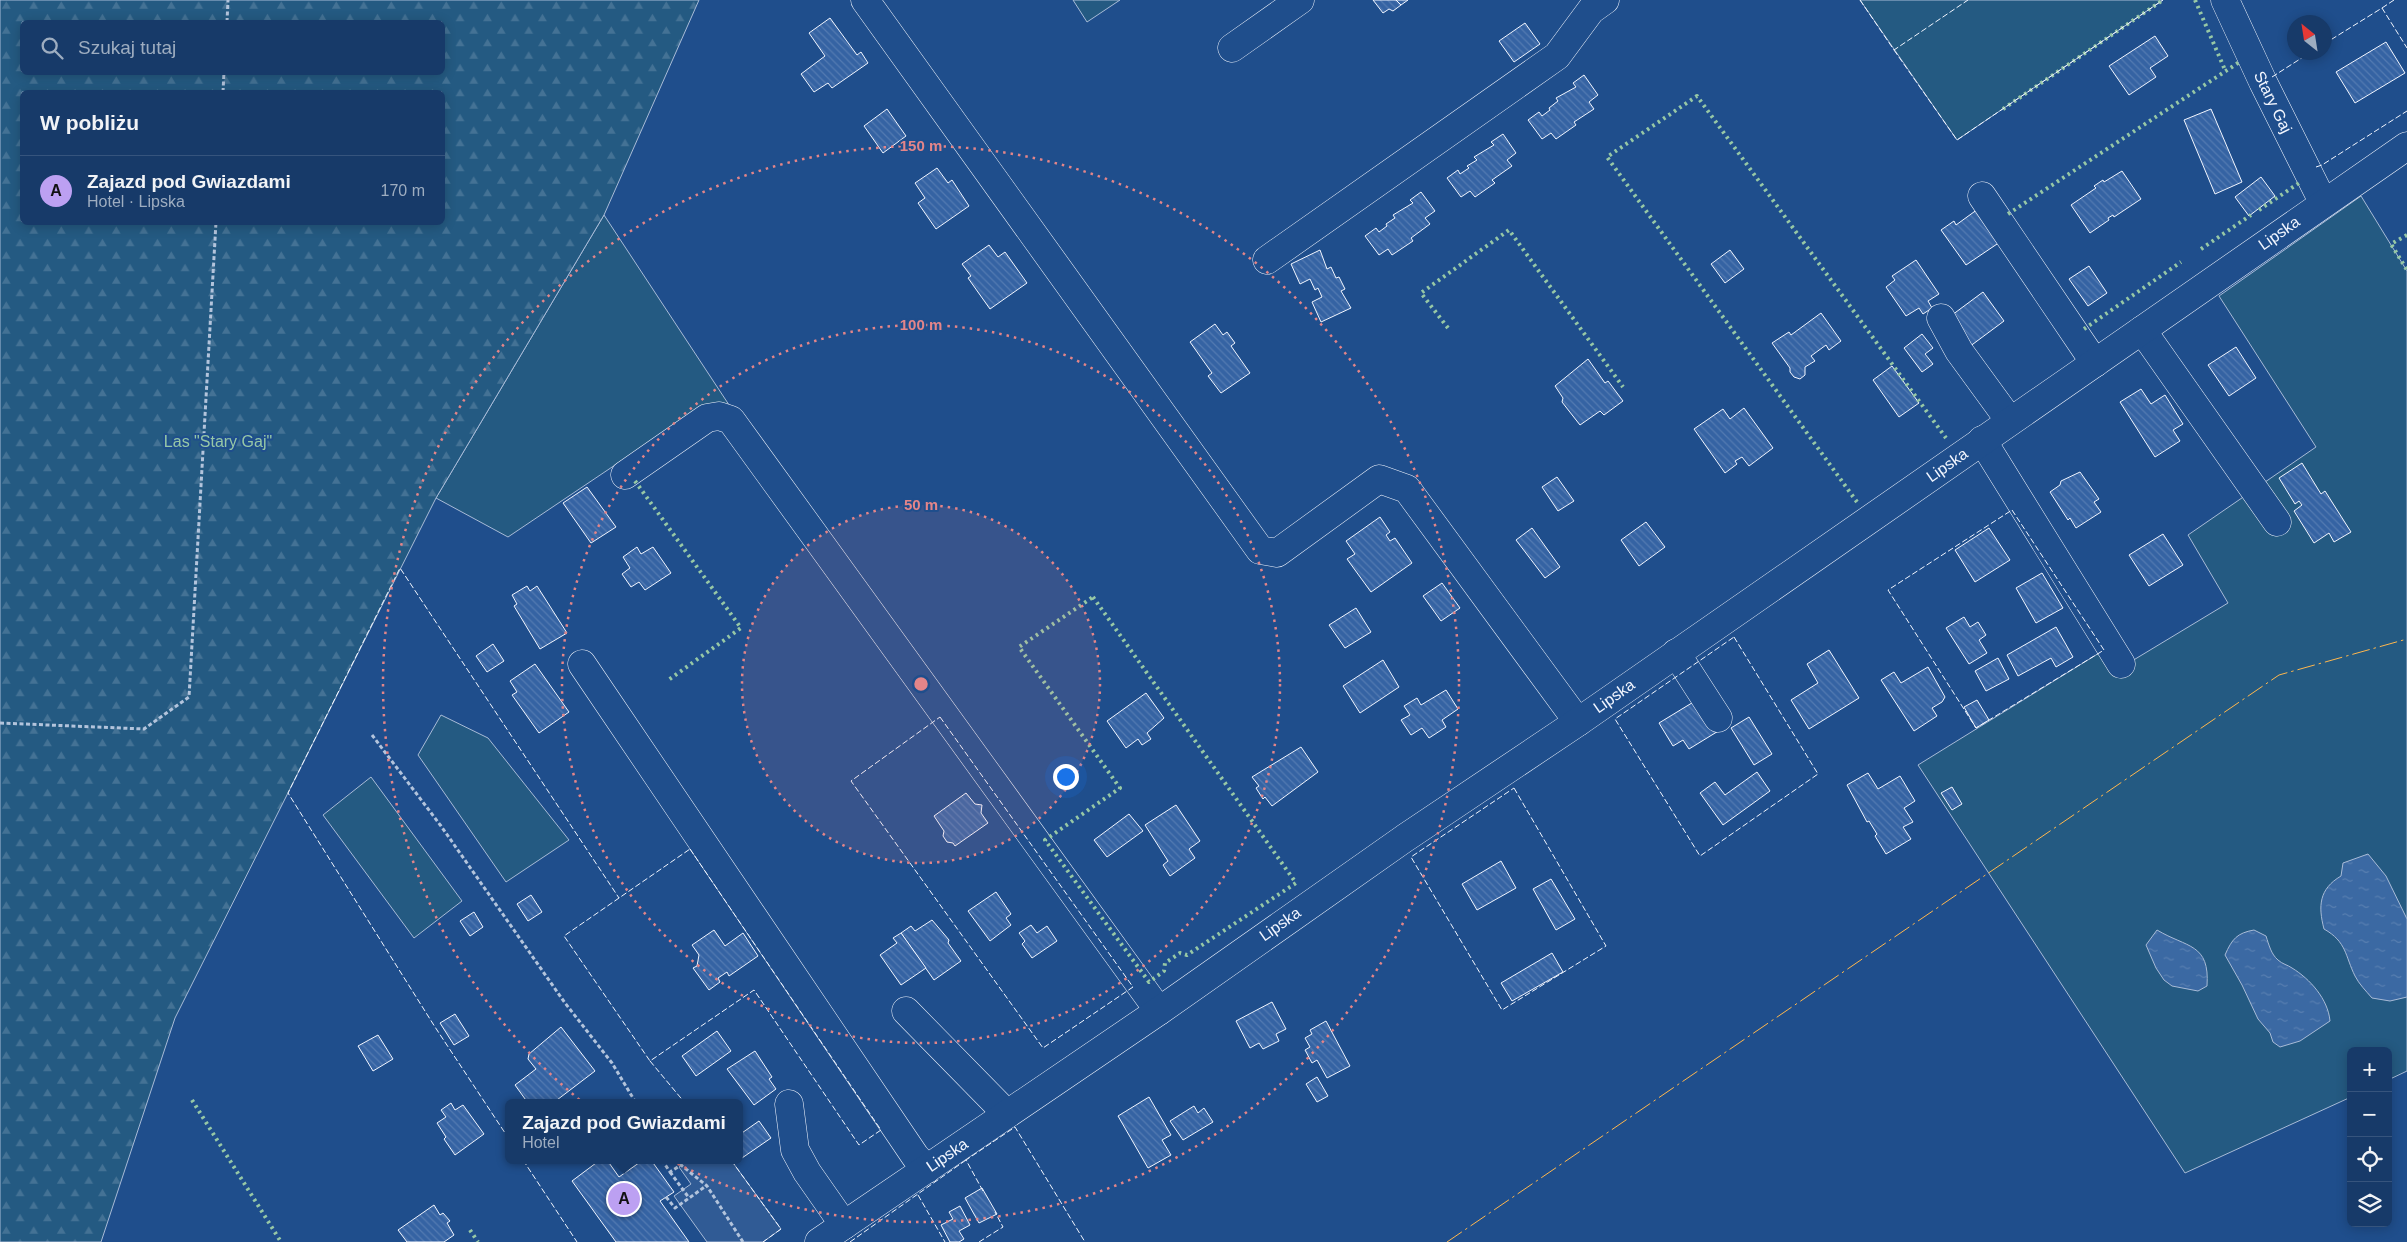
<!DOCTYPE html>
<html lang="pl">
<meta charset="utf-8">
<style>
:root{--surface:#173a69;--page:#20416f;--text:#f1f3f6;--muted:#9eadc0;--line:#36547d;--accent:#bca0f2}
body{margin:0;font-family:Arial,sans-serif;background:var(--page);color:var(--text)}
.controls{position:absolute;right:15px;bottom:15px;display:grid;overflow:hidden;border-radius:8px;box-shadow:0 2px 12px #0003}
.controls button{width:45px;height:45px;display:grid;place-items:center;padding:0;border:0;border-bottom:1px solid var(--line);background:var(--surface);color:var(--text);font:25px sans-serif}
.compass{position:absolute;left:2287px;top:15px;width:45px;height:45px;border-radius:50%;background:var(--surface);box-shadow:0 2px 12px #0003;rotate:330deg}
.you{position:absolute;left:1065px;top:776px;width:18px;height:18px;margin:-12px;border:4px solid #fff;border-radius:50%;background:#1a73e8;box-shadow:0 0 0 8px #1a73e833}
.badge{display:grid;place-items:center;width:32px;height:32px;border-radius:50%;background:var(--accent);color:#111;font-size:16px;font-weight:700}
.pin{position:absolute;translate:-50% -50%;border:2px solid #fff;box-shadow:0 1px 5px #0006}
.popup{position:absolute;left:505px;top:1099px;width:238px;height:65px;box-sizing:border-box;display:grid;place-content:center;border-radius:8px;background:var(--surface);filter:drop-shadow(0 1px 4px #0005);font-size:16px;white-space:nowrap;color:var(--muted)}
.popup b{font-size:19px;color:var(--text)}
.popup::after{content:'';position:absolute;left:50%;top:100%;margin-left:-10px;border:10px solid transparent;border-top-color:var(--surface)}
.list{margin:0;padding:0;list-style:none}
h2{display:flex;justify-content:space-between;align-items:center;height:65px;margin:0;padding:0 20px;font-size:21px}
h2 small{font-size:16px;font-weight:400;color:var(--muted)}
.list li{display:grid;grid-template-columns:32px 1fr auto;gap:15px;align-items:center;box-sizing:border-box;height:70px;padding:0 20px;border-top:1px solid var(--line)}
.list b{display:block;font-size:19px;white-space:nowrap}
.list p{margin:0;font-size:16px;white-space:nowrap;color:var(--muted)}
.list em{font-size:16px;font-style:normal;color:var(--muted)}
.icon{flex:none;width:28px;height:28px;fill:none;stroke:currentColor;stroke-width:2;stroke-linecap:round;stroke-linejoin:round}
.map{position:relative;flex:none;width:2407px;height:1242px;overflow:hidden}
.search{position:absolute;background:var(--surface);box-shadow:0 2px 12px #0003;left:20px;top:20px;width:425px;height:55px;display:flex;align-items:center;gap:12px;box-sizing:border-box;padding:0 18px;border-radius:8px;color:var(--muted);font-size:19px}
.panel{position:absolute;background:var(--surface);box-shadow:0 2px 12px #0003;left:20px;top:90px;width:425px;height:135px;border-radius:8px}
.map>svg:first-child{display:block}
.grass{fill:#245a82;stroke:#a8bbd7}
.forest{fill:url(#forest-firs);stroke:#a8bbd7;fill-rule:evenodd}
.parking{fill:#305b95;stroke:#a8bbd7}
.water{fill:url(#water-ripples);stroke:#a8bbd7}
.building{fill:url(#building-back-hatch);stroke:#f2f6ff}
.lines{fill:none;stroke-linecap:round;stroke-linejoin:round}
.minor-casing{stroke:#f2f6ff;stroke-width:29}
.path{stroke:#b3c4dc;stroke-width:3;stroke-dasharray:4 2.5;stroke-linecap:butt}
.minor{stroke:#1f4e8c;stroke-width:28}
.hedge{stroke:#97c8a6;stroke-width:4;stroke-dasharray:2.5 4;stroke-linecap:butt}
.fence{stroke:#f2f6ff;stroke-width:1;stroke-dasharray:6 2.5;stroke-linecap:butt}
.power{stroke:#ffb74d;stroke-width:1;stroke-dasharray:18 4 2.5 4;stroke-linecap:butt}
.ring{fill:none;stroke:#e38589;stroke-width:2.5;stroke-dasharray:2.5 5}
.labels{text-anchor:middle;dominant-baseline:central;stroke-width:4;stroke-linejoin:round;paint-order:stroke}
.street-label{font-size:16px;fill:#f2f6ff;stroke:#1f4e8c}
.park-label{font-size:16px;fill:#97c8a6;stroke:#1f4e8c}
.centre{fill:#e38589;stroke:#1f4e8c;stroke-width:2.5}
.ring-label{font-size:15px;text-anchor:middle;font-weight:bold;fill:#e38589;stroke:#1f4e8c;stroke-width:4;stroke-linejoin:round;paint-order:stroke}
</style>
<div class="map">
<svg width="2407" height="1242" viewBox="0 0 2407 1242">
<defs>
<pattern id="forest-firs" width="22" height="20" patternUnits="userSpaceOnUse" patternTransform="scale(1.25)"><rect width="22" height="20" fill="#245a82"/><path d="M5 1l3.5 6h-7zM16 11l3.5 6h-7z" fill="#447295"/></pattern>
<pattern id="water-ripples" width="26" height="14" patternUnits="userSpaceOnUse" patternTransform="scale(1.25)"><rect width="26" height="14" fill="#3b69a3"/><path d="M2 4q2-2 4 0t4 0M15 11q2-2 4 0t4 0" fill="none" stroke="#587fb1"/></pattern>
<pattern id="building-back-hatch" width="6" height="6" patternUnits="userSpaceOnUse" patternTransform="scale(1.25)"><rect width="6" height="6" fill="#3563a3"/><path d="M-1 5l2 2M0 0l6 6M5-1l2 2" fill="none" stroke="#537ab1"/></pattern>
</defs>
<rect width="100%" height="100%" fill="#1f4e8c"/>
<g class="grass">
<polygon points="1073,0 1120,0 1087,22"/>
<polygon points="1860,0 2163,0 1957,140"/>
<polygon points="2361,196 2407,271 2407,1071 2388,1080 2388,1051 2351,1051 2351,1097 2185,1173 1918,765 2104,650 2117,670 2228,603 2188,535 2316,447 2219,296"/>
<polygon points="604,215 735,414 621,461 508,537 436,498"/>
<polygon points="441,715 488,738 569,840 506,882 418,755"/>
<polygon points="371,777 462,901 414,938 323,815"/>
</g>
<path class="forest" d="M0,0H699L604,215L436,498L175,1018L101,1242H0ZM22,22H442V72H22ZM22,92H442V222H22Z"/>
<polygon class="parking" points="687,1160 731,1160 781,1229 763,1242 707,1242 674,1196 691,1184 679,1167"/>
<g class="water">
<path d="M2368,854L2386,876L2407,919V997L2390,1001L2372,998C2366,991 2359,984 2355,976C2345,956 2347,942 2324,929C2318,906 2319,889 2341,876L2343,863Z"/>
<path d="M2157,930C2187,948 2210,943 2207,986L2198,991L2172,986L2164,980L2156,968L2146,945Z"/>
<path d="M2254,930L2266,936C2269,945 2271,954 2278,960C2282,964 2288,965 2292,968C2310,979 2328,999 2330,1021L2300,1041L2280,1047L2273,1042L2270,1033L2258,1019L2242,985L2225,955C2232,939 2237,933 2254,930Z"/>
</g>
<g class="building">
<polygon points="1373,0 1396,0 1401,5 1393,11 1389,9 1383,13"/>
<polygon points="1396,0 1408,0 1401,5"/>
<polygon points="830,18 857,55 861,52 868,63 832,88 828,83 814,92 801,74 825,56 809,33"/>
<polygon points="1525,23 1540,44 1514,62 1499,41"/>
<polygon points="2155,36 2168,56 2150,68 2156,77 2129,95 2109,66"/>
<polygon points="2386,42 2405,73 2355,103 2336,72"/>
<polygon points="1584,75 1598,95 1589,102 1594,109 1574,122 1576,125 1556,139 1551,133 1542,139 1528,120 1539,112 1542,116 1550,110 1549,108 1558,101 1556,98 1576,87 1573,83"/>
<polygon points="887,109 906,136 883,153 864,126"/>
<polygon points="2211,109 2242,182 2215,194 2184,120"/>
<polygon points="1503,134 1516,153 1507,160 1512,166 1492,180 1495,183 1475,197 1470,191 1461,197 1447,178 1458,170 1460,174 1469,168 1467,166 1477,160 1474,157 1494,145 1491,142"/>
<polygon points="937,168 948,183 952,180 969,206 936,229 918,203 925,198 915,183"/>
<polygon points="2122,171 2141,199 2114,217 2113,215 2108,218 2109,220 2090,233 2071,205 2096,188 2094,186 2103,180 2104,182"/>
<polygon points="2261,177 2275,196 2249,216 2235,197"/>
<polygon points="1421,192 1435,211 1425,218 1430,224 1411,238 1413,241 1392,255 1388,249 1379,255 1365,236 1376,228 1379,232 1387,226 1386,224 1395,218 1393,215 1413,203 1410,200"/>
<polygon points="1978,209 2000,242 1966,265 1941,230 1954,221 1956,225"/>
<polygon points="989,245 998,257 1005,252 1027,283 990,309 968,278 971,276 962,264"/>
<polygon points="1320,250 1327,269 1331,267 1336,278 1339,277 1345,289 1341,291 1351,308 1321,322 1312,302 1322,297 1318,288 1315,290 1310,279 1300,284 1291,264"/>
<polygon points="1730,250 1744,269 1725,283 1711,264"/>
<polygon points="1916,260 1939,294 1928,301 1932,308 1923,314 1919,308 1906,316 1886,287 1895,280 1892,276"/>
<polygon points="2089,266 2107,293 2088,306 2069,279"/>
<polygon points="1983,292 2004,321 1969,347 1948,318"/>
<polygon points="1821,313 1841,341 1829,350 1826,345 1811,356 1815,361 1805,367 1805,375 1800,379 1794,377 1790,372 1790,368 1772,343 1789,332 1791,335"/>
<polygon points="1215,324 1223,335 1227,332 1235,343 1231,346 1250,373 1221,393 1208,376 1212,373 1190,342"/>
<polygon points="1922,334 1933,348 1925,354 1933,364 1922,372 1904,348"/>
<polygon points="2236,347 2256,378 2229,396 2208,365"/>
<polygon points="1588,359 1605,383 1608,381 1623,401 1604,415 1600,411 1580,425 1562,402 1563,398 1555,386"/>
<polygon points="1892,366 1919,403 1899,417 1873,380"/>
<polygon points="2141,389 2151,404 2165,395 2183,424 2173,430 2180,441 2155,457 2120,402"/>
<polygon points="1744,408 1773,448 1749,466 1742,457 1735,461 1737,464 1725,473 1694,429 1723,409 1730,419"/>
<polygon points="2302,463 2321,494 2325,491 2351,532 2334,542 2329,533 2314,543 2294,511 2302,505 2299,501 2295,504 2279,478"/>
<polygon points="2080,472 2099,499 2094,502 2101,512 2076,528 2070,518 2068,520 2050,492 2060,485 2061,481"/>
<polygon points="1557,477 1574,501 1558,511 1542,487"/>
<polygon points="587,487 616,527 591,543 563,503"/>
<polygon points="1380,517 1390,532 1386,535 1390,541 1395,538 1412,563 1371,592 1347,559 1355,554 1346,541"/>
<polygon points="1646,522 1665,547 1639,566 1621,540"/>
<polygon points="1532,528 1560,567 1545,578 1516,540"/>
<polygon points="1989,528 2010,560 1975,582 1955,550"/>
<polygon points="2163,534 2183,565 2149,586 2129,555"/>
<polygon points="637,547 641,554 653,547 671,573 645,590 639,582 631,587 622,574 630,568 623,557"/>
<polygon points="2042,573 2063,608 2036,623 2016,588"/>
<polygon points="1442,583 1460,608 1441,621 1423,596"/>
<polygon points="527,586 530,591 537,586 567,633 540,649 514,606 517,604 512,595"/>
<polygon points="1356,608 1371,632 1345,648 1329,625"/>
<polygon points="1964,617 1970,627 1978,622 1986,635 1979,640 1987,653 1969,664 1946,628"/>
<polygon points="2056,627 2073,657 2056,667 2051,658 2018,676 2007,655"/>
<polygon points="493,644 504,661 487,672 476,656"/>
<polygon points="1829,650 1859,698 1809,729 1791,700 1818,683 1807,664"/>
<polygon points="1998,658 2009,679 1986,691 1975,671"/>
<polygon points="1383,660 1399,687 1360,713 1343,686"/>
<polygon points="535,664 569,712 539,733 512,695 517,692 510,681"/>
<polygon points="1928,667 1945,697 1942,702 1932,708 1937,716 1914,731 1881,680 1894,672 1901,683"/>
<polygon points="1446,690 1458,709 1442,720 1446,727 1429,738 1422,728 1411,735 1401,720 1410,715 1404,706 1417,698 1421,705"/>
<polygon points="1146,693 1164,718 1147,733 1151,739 1142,745 1138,739 1126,748 1107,721"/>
<polygon points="1700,698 1720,730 1689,749 1683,740 1673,746 1659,723"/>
<polygon points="1977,700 1989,720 1976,728 1964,707"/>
<polygon points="1749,717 1772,754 1754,765 1731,728"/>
<polygon points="1301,747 1318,772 1272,806 1265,797 1263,799 1256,788 1259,786 1252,777"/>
<polygon points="1757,772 1770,791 1723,825 1700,793 1715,782 1725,795"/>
<polygon points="1868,773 1878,789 1900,776 1915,801 1904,808 1913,822 1903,827 1911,839 1886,854 1875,836 1877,834 1869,821 1867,822 1847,785"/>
<polygon points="1952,787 1962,804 1952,810 1941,793"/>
<polygon points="966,793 975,804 982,805 981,813 988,823 955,846 953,843 947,842 943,836 944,831 934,816"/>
<polygon points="1176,805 1200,841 1189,849 1195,858 1170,876 1163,865 1168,861 1145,825"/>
<polygon points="1129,814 1143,831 1107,857 1094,840"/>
<polygon points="1501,861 1516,888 1477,910 1462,884"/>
<polygon points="1551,879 1575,919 1556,930 1533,889"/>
<polygon points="996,892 1011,914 1006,918 1011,925 990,941 968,911"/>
<polygon points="531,895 542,912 528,921 517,904"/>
<polygon points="474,912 483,927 470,936 460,921"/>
<polygon points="932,920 949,940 948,943 961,961 934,980 901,933 911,926 915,931"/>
<polygon points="1031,925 1037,933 1047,926 1057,941 1032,958 1022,944 1025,941 1019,933"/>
<polygon points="714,930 725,946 743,933 758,956 729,976 727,972 718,978 720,982 709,990 693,968 697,966 699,955 692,945"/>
<polygon points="901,933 926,968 901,985 880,955 897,943 893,938"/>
<polygon points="1552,953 1563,972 1512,1001 1501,983"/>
<polygon points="1272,1002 1286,1029 1276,1034 1279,1041 1263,1049 1259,1043 1250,1048 1236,1021"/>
<polygon points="455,1014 469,1036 454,1045 440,1023"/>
<polygon points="1326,1021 1350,1066 1327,1078 1317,1060 1312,1063 1305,1050 1310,1047 1305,1038 1312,1034 1310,1030"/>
<polygon points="561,1027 595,1071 553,1103 528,1103 515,1085 536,1069 528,1059 529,1054"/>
<polygon points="717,1031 731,1051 696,1076 682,1056"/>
<polygon points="378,1035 393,1059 373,1071 358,1046"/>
<polygon points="755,1051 772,1077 769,1079 776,1089 754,1105 727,1069"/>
<polygon points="1317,1077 1328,1096 1317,1102 1306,1084"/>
<polygon points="1149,1097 1171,1135 1162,1140 1171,1155 1148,1168 1118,1116"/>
<polygon points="451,1103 455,1110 463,1105 484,1134 455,1155 444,1139 446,1137 437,1123 446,1117 441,1110"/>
<polygon points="1194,1106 1198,1113 1204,1108 1213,1122 1183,1140 1170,1121"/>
<polygon points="759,1121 771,1138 742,1158 739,1153 739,1135"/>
<polygon points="600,1160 607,1160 619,1177 643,1160 651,1160 674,1192 660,1201 689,1242 616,1242 572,1181"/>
<polygon points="982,1188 997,1214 979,1223 965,1198"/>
<polygon points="434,1205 440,1215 443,1213 450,1221 447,1223 454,1235 444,1242 407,1242 398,1230"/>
<polygon points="960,1206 970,1225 959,1231 964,1239 959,1242 950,1242 941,1225 953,1219 949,1212"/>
</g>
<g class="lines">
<defs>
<g id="minor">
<polyline points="865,0 1260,550 1277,553 1379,479 1407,489 1578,722"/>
<polyline points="2225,0 2263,82 2323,202"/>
<polyline points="1232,48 1300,0"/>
<polyline points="1982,196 2095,363"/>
<polyline points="1267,260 1557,56 1591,10 1605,0"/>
<polyline points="1941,318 1959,351 2010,421"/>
<polyline points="2142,330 2277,522"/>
<polyline points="1982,440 2121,664"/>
<polyline points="625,475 707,418 719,416 731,420 1159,1011"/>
<polyline points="1676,653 1718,718"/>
<polyline points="582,664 915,1156 927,1169"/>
<polyline points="906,1011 1007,1114"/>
<polyline points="789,1104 795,1150 807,1172 844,1225"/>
<polyline points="819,1242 1159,1011 1405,838 1578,722 2407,146"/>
</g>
</defs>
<use href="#minor" class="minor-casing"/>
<g class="path">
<polyline points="227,22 228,0"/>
<polyline points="223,92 224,72"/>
<polyline points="0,723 144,729 189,697 216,222"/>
<polyline points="372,735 441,826 565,1003 612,1063 636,1103"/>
<polyline points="662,1160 670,1172 681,1165 707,1186 743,1242"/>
<polyline points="670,1172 689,1198"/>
<polyline points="666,1197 675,1208 706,1186"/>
</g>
<use href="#minor" class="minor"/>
<g class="hedge">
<polyline points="2195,0 2225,70"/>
<polyline points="2003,109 2163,0"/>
<polyline points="2259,210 2299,183 2297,180"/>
<polyline points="2008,214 2241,61"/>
<polyline points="2407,235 2391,244 2407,270"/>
<polyline points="2201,249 2251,215"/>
<polyline points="1448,328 1421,293 1509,230 1623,387"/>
<polyline points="2084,329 2181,262"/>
<polyline points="635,481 741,628 667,681"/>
<polyline points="1857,502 1607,157 1697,96 1946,438"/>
<polygon points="1093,597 1296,883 1187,955 1180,953 1165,963 1164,971 1149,982 1045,840 1120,788 1019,647"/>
<polyline points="192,1100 281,1242"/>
<polyline points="470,1230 478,1242"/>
</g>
<g class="fence">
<polyline points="1860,0 1894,50 1968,0"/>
<polyline points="2382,8 2394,0"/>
<polyline points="2324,44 2382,8 2407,48"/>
<polyline points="1894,50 1957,140 2163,0"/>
<polyline points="2272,77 2311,52"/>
<polyline points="2316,167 2322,165 2407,111"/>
<polygon points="2012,510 2104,650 1976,728 1888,590"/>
<polygon points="1734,637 1818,774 1700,856 1615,719"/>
<polygon points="940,717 1133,987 1043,1048 851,781"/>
<polygon points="1514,788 1606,946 1502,1010 1411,857"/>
<polygon points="690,849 881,1130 859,1145 754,990 650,1061 564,936"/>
<polyline points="650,1061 685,1103"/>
<polyline points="509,1139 435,1027 288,793 400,568 619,898"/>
<polyline points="523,1160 577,1242"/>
<polyline points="731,1160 781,1229 763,1242"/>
<polyline points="983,1191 966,1160 1015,1127 1085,1242"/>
<polyline points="918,1195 945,1242"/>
<polyline points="850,1242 966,1160"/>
<polyline points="979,1242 1003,1227 995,1212"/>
</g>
<polyline class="power" points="1447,1242 2279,675 2407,639"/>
</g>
<circle cx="921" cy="684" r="179" fill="#e38589" fill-opacity=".12"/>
<g class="ring">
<circle cx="921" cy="684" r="179"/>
<circle cx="921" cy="684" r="359"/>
<circle cx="921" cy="684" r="538"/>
</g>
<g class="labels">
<g class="street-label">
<text transform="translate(2273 102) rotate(64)">Stary Gaj</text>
<text transform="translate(2279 233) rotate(-35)">Lipska</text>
<text transform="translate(1947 465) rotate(-35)">Lipska</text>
<text transform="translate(1614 696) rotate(-35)">Lipska</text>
<text transform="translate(1280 924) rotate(-35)">Lipska</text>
<text transform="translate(947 1155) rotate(-34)">Lipska</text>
</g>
<g class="park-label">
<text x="218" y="441">Las "Stary Gaj"</text>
</g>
</g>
<circle cx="921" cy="684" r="8" class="centre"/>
<g class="ring-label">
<text x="921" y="151">150 m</text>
<text x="921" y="330">100 m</text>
<text x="921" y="510">50 m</text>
</g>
</svg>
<div class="controls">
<button>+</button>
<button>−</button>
<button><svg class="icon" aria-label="locate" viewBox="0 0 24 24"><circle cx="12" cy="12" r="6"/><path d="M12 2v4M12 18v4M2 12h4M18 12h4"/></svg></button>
<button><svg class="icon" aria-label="layers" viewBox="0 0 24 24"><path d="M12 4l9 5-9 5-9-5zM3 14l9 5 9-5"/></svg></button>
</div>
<svg class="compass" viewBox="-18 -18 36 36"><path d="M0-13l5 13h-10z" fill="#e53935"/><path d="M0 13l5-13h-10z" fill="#9eadc0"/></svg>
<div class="you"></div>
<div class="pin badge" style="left:624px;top:1199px">A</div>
<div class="popup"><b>Zajazd pod Gwiazdami</b>Hotel</div>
<div class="search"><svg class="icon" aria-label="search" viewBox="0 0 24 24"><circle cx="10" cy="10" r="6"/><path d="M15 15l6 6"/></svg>Szukaj tutaj</div>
<section class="panel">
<h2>W pobliżu<small></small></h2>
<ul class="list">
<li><span class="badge">A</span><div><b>Zajazd pod Gwiazdami</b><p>Hotel · Lipska</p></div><em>170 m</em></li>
</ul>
</section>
</div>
